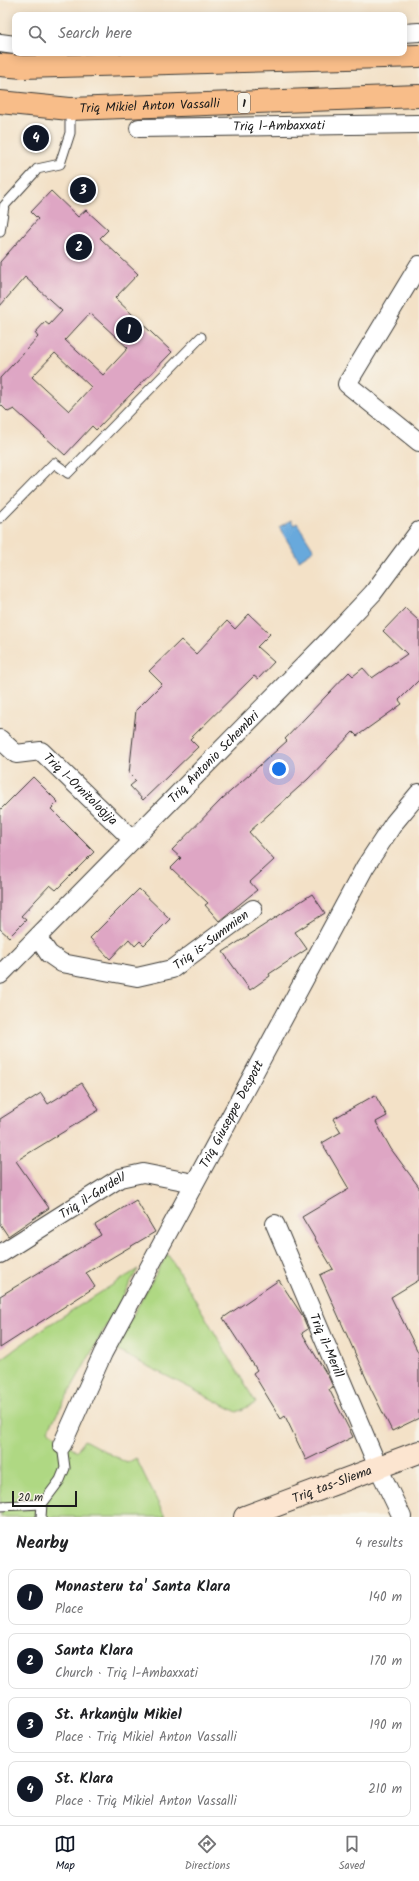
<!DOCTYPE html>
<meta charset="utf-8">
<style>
:root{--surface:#fff;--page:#f6f6f6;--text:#202124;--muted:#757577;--line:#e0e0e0;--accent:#111827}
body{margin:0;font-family:Kalam,sans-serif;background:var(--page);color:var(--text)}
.scale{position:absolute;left:12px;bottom:10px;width:65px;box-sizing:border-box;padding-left:4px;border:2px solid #1c1c1c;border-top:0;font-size:11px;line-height:14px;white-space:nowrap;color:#1c1c1c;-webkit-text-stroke:3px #f7f3e8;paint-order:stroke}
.you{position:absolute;left:279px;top:769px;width:14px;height:14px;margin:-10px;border:3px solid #fff;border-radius:50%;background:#1a73e8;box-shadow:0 0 0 6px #1a73e833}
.badge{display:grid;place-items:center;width:26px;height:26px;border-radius:50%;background:var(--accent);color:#fff;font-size:13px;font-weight:700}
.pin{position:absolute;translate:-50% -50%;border:2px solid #fff;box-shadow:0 1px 4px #0006}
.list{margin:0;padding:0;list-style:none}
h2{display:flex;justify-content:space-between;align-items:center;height:52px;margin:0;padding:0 16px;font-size:17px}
h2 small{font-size:13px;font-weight:400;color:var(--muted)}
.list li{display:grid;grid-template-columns:26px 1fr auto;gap:12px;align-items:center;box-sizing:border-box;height:56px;margin:0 8px 8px;padding:0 8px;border:1px solid var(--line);border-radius:8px}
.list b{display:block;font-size:15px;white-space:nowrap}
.list p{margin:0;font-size:13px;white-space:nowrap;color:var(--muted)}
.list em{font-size:13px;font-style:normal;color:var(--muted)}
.icon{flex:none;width:22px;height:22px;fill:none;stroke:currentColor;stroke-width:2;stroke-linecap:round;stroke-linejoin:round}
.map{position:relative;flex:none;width:419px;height:1517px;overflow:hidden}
.search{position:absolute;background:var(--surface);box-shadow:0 2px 10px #0003;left:12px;right:12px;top:12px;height:44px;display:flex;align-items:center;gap:10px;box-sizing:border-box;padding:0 14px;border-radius:8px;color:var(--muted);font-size:15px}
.sheet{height:308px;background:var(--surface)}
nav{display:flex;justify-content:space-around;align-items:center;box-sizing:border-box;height:56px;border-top:1px solid var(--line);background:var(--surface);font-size:11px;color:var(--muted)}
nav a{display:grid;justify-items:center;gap:2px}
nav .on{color:var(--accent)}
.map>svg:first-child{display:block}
.green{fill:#afd883;stroke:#667a50}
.water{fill:#68a9dc;stroke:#42627c}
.building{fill:#dea6c4;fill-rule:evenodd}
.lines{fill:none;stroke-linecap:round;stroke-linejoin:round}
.service-casing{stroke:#3c3a36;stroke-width:11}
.minor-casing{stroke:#3c3a36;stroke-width:20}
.secondary-casing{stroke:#3c3a36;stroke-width:24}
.trunk-casing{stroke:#3c3a36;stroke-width:24}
.service{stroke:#fff;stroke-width:9}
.minor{stroke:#fff;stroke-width:18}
.secondary{stroke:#fce5d0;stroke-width:22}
.trunk{stroke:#f8bd89;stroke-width:22}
.labels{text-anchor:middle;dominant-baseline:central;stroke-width:4;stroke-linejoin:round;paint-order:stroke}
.shield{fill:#f7f3e8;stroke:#5e5c59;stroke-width:1}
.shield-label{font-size:12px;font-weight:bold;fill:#1c1c1c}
.street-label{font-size:13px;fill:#1c1c1c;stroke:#f7f3e8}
</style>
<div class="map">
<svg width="419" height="1517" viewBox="0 0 419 1517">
<rect width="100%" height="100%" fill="#f7f3e8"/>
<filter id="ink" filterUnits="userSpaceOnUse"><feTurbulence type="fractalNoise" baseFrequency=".025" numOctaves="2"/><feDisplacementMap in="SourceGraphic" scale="8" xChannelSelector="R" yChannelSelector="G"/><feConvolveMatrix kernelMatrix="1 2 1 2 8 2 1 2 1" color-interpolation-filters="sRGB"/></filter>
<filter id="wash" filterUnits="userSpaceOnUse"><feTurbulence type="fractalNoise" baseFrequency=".012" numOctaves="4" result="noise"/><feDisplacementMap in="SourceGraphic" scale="16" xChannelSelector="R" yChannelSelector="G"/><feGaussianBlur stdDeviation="0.9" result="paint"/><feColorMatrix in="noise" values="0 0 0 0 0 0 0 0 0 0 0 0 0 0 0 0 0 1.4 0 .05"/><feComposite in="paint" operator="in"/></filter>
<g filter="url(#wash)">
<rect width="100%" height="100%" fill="#f3e1c7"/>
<g class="green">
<polygon points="167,1254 173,1262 256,1403 237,1412 114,1349"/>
<polygon points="138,1269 48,1430 77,1451 84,1440 127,1463 136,1458 165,1517 0,1517 0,1360 47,1326"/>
</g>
<polygon class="water" points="291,520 294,525 297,523 314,550 299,560 279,527"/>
<g id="blocks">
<g class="building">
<path d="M51,191L78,217L86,210L108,230L100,238L138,274L115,298L172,352L96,430L92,426L65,455L14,409L8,412L0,404V378L38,337L35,333L45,322L49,325L62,311L25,277L0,306V262L38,219L31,212ZM90,313L128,348L103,375L65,340ZM55,353L91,387L69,411L32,377Z"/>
<polygon points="405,608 419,621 419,680 399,700 402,704 357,736 353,732 308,779 249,832 274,860 250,882 257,890 219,921 205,905 208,903 171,868 181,858 172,850 222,799 287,741 285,739 349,672 353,676 363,668 372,678 407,654 383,631"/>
<polygon points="249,614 270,634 257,647 274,662 258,679 254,676 190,739 198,747 143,800 130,786 136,781 129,774 136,710 162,684 149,671 181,640 196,654 227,621 235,629"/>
<polygon points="33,777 58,802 51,809 94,852 56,890 50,885 21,916 26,920 9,937 0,929 0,810"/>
<polygon points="139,889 170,919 144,945 140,941 135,946 129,939 110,959 90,938"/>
<polygon points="312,894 325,913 295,932 307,949 269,974 270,976 250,990 223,952"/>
<polygon points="82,1083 99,1110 16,1161 49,1208 8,1236 0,1224 0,1119 41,1093 48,1104"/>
<polygon points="375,1095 387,1116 376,1122 391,1149 419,1187 419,1280 391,1297 419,1354 419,1418 392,1431 371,1389 320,1275 333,1269 302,1217 349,1189 322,1143 341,1132 333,1119"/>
<polygon points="136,1200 155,1232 86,1273 95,1287 0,1348 0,1296 101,1235 95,1225"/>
<polygon points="279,1280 302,1315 308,1329 302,1333 329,1378 333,1387 329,1389 353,1437 306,1460 285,1416 281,1419 253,1373 257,1370 223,1318"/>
</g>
</g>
</g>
<g filter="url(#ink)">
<use href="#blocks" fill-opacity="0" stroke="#3c3a36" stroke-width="1"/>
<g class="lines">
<defs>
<g id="service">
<polyline points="0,232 4,206 35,172 37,169 60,164 70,133 70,109"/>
<polyline points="0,518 54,463 68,473 201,337"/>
<polyline points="0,1506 42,1504"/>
<polyline points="41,1517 42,1504 60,1480 65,1468 62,1445"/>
</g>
<g id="minor">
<polyline points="404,33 419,32"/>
<polyline points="0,43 15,45"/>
<path id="s1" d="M139,128L419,124"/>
<polyline points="419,265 347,384 419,442"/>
<path id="s2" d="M0,739L16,754L41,751L133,840"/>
<path id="s3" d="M38,938L49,954L62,963L137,977L172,969L253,909"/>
<path id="s4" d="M0,975L325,644L373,593L419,531"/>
<path id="s5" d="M275,1224L378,1467L402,1517"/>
<path id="s6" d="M0,1254L120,1178L143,1173L194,1183"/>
<path id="s7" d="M62,1445L103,1353L365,867L394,823L419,793"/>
</g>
<g id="secondary">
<path id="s8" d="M245,1517L419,1452"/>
</g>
<g id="trunk">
<polyline points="0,65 23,67 419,56"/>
<path id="s9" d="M0,102L70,109L419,96"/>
</g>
</defs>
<use href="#service" class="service-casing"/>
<use href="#minor" class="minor-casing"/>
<use href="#secondary" class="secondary-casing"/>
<use href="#trunk" class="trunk-casing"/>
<use href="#service" class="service"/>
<use href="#minor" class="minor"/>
<use href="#secondary" class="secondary"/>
<use href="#trunk" class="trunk"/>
</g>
</g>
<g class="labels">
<rect class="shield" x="238" y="93" width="12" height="20" rx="3"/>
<g class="shield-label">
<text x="244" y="103">1</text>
</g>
<g class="street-label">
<text stroke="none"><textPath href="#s9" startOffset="150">Triq Mikiel Anton Vassalli</textPath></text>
<text stroke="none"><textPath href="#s1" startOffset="140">Triq l-Ambaxxati</textPath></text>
<text stroke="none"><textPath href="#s4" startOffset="305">Triq Antonio Schembri</textPath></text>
<text stroke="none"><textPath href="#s2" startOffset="102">Triq l-Ornitoloġija</textPath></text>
<text stroke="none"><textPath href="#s3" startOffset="196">Triq is-Summien</textPath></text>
<text stroke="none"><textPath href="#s7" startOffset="372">Triq Giuseppe Despott</textPath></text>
<text stroke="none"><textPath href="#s6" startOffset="109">Triq il-Gardell</textPath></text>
<text stroke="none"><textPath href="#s5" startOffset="132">Triq il-Merill</textPath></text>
<text stroke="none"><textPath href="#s8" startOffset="93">Triq tas-Sliema</textPath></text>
</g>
</g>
</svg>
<div class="scale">20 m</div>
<div class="you"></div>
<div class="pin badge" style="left:129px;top:330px">1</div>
<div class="pin badge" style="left:79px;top:247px">2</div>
<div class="pin badge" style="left:83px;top:190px">3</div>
<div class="pin badge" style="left:36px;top:138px">4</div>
<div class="search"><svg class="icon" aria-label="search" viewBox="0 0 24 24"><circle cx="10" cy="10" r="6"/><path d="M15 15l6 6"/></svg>Search here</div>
</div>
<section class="sheet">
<h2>Nearby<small>4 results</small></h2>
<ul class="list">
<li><span class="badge">1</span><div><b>Monasteru ta' Santa Klara</b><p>Place</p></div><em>140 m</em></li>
<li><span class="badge">2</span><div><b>Santa Klara</b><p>Church · Triq l-Ambaxxati</p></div><em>170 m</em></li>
<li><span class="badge">3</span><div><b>St. Arkanġlu Mikiel</b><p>Place · Triq Mikiel Anton Vassalli</p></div><em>190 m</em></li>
<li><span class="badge">4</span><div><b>St. Klara</b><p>Place · Triq Mikiel Anton Vassalli</p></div><em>210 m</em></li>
</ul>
</section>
<nav>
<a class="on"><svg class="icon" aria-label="map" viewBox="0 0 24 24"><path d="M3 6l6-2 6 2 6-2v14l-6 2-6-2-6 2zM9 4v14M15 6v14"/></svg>Map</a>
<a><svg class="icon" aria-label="directions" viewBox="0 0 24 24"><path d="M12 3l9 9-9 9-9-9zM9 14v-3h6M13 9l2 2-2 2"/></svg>Directions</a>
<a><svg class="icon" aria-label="saved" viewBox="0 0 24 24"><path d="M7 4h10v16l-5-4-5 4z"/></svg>Saved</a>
</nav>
